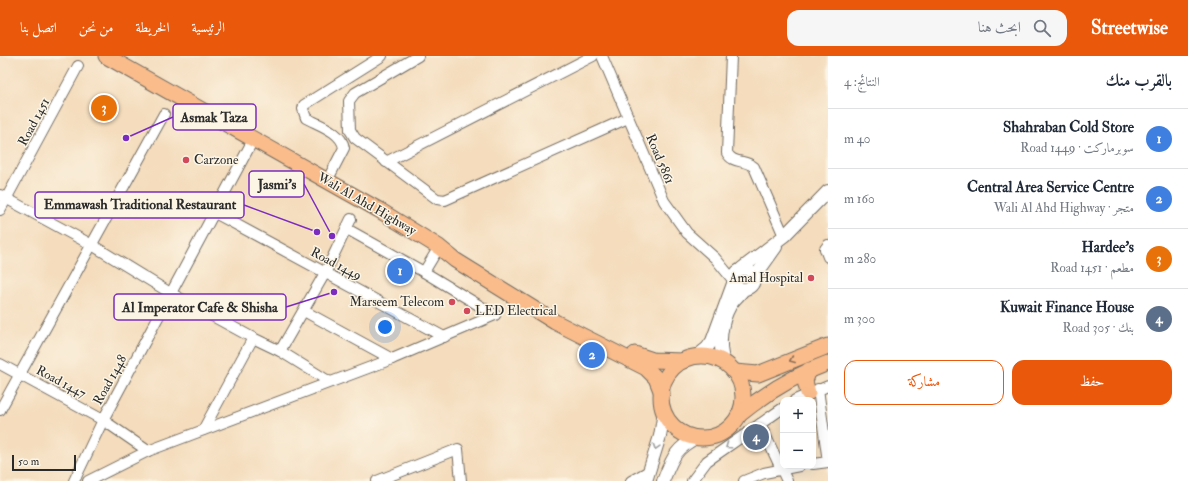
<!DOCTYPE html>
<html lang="ar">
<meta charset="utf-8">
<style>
:root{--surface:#fff;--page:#f6f6f7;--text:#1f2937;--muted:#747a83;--line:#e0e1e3;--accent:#ea580c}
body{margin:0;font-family:"IM FELL Double Pica",Amiri,serif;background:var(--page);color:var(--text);direction:rtl}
.controls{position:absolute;right:12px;bottom:12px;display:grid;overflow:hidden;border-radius:8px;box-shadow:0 4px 16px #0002}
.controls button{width:36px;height:36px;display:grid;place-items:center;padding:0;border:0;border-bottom:1px solid var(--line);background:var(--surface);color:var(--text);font:20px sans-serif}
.scale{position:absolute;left:12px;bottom:10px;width:64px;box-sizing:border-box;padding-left:4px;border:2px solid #2b2b2b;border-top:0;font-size:11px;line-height:14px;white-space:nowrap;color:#2b2b2b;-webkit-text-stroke:3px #fcf5e5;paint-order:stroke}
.you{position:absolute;left:385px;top:271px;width:14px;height:14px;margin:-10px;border:3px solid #fff;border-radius:50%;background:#1a73e8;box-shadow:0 0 0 6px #1a73e833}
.badge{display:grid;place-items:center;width:26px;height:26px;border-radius:50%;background:var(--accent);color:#fff;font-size:13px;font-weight:700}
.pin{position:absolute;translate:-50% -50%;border:2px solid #fff;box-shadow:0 1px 4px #0006}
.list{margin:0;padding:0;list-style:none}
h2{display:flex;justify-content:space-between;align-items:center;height:52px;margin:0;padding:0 16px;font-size:17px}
h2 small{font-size:13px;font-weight:400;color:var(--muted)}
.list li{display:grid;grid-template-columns:26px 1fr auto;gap:12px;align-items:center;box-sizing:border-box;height:60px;padding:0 16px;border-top:1px solid var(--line)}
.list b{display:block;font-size:15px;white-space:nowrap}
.list p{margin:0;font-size:13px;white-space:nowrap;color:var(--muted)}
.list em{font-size:13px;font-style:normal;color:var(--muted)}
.actions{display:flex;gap:8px;padding:12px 16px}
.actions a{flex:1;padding:9px 0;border:1px solid var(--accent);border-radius:12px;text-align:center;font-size:14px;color:var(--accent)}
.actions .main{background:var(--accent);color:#fff}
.icon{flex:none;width:22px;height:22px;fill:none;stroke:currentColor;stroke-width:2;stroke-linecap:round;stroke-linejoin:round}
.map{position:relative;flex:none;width:828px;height:425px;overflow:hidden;direction:ltr}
header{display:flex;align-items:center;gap:24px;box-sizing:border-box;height:56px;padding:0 20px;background:var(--accent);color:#fff}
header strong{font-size:19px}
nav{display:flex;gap:22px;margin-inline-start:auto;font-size:14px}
.search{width:280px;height:36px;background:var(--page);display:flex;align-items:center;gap:10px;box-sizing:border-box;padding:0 14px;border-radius:12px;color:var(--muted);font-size:15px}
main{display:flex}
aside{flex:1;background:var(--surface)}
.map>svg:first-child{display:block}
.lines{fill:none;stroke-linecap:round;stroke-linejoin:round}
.minor-casing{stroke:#71695e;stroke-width:12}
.tertiary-casing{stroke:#71695e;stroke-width:14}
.primary-casing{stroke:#71695e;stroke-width:17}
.minor{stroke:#fff;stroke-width:10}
.tertiary{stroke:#fff;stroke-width:12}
.primary{stroke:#fabc8b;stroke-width:15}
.oneway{stroke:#886c56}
.oneway2{stroke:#a0a0a0}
.poi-dot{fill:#d1495b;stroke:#fcf5e5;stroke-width:1.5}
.labels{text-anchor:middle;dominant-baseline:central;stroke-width:3;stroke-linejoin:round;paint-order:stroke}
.street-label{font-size:13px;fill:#2b2b2b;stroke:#fcf5e5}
.poi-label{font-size:13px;fill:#2b2b2b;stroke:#fcf5e5;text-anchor:start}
.leader{fill:none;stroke:#7b2cbf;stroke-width:1.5}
.callout-dot{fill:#7b2cbf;stroke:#fcf5e5;stroke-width:1.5}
.callout{fill:#fcf5e5;stroke:#7b2cbf;stroke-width:1.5}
.callout-label{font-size:14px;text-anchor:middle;font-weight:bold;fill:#2b2b2b}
</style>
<header>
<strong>Streetwise</strong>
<div class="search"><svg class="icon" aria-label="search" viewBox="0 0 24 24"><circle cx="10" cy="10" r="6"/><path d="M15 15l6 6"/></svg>ابحث هنا</div>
<nav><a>الرئيسية</a><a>الخريطة</a><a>من نحن</a><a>اتصل بنا</a></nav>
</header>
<main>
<aside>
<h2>بالقرب منك<small>النتائج: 4</small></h2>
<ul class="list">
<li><span class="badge" style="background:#3f7fe0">1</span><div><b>Shahraban Cold Store</b><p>سوبرماركت · Road 1449</p></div><em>40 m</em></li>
<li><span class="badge" style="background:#3f7fe0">2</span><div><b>Central Area Service Centre</b><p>متجر · Wali Al Ahd Highway</p></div><em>160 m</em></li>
<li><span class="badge" style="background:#e8710a">3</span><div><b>Hardee's</b><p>مطعم · Road 1451</p></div><em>280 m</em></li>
<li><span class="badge" style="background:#5c6f8a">4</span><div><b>Kuwait Finance House</b><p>بنك · Road 305</p></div><em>300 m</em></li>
</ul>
<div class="actions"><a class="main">حفظ</a><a>مشاركة</a></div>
</aside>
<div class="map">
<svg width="828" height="425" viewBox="0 0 828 425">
<rect width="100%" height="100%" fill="#fcf5e5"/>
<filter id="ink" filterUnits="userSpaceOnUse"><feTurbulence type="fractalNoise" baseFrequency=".025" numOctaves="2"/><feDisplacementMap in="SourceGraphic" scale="8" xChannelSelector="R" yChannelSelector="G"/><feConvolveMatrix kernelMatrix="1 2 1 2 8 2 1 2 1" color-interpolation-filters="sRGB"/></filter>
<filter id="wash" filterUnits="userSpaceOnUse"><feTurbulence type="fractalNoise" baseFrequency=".012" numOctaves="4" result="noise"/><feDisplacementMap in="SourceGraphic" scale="16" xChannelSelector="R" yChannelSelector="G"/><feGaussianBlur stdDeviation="0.9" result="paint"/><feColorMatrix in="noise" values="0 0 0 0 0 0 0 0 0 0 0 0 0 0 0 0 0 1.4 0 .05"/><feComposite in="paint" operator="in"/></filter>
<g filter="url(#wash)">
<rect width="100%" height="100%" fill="#f4dcbc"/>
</g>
<g filter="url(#ink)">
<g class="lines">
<defs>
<g id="minor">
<polyline points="418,0 355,37 349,45 350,74 355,82 437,143 445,144 628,62"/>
<polyline points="602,0 664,145 687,177 715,202 733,224"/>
<path d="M731,0L727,97C733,108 745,103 754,111L784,180"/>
<polyline points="386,106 593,0"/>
<path d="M327,125L344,92C342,76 319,69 306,62L303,53L304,49L382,0"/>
<polyline points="0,139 92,189 172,238 253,282 280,295 330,326"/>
<polyline points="0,154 78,10"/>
<polyline points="215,157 444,281"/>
<polyline points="347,173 424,216 495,259"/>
<polyline points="828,189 825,193 828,201"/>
<polyline points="424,216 439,191"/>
<polyline points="304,255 392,303"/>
<polyline points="280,295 325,217 351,163"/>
<polyline points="0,308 103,364 148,395"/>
<polyline points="795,344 828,330"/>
<polyline points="0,354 164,58"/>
<polyline points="760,368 787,425"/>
<polyline points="203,374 253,282"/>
<polyline points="813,408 828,406 818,333"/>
<polyline points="74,425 103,364 253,84"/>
<polyline points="88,425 148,395 392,303 495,259"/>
<polyline points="377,425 458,393 461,425"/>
<polyline points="631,425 649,415"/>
<polyline points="692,425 707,405 783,352"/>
<polyline points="744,425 764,417 799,410"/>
</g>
<g id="tertiary">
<polyline points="742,212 784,180 828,135"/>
<circle cx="744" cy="223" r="10"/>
<polyline points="754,222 776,191"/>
<polyline points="697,300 707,292 712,285 734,225"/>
<path d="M724,306C718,289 721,266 730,250C733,244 740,239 744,233"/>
<polyline points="646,425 660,380 664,356"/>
<path d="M663,425C672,403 675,392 698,381"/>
</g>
<g id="primary">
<polyline points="106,0 379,154 439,191 455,204 555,266 646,312 656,322 662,337"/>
<polyline points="635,298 653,304 683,305"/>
<circle cx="702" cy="341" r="41"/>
<polyline points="735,316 758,318 828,290"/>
<polyline points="808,337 805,325 809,314"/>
<path d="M739,359C767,336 795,319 828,307"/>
</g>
</defs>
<use href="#minor" class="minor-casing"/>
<use href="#tertiary" class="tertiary-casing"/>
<use href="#primary" class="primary-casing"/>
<use href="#minor" class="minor"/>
<use href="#tertiary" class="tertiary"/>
<use href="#primary" class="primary"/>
</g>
<defs><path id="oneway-chevron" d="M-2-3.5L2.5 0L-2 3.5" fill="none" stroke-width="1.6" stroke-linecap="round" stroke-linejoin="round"/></defs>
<use class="oneway" href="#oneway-chevron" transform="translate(792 304) rotate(157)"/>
<g class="oneway2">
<use href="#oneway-chevron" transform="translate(728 390) rotate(145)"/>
<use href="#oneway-chevron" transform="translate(656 391) rotate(107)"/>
</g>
</g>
<g class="poi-dot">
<circle cx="186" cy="104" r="4"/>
<circle cx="811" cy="222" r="4"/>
<circle cx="452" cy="246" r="4"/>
<circle cx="467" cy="255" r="4"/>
</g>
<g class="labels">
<g class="street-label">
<text transform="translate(34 66) rotate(-62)">Road 1451</text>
<text transform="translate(660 103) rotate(67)">Road 5861</text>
<text transform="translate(367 148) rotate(30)">Wali Al Ahd Highway</text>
<text transform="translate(336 208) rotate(28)">Road 1449</text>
<text transform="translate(110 324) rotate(-61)">Road 1448</text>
<text transform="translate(61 326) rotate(28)">Road 1447</text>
</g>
<g class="poi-label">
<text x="194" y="104">Carzone</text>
<text x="803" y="222" text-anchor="end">Amal Hospital</text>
<text x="444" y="246" text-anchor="end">Marseem Telecom</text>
<text x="475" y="255">LED Electrical</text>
</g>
</g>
<path class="leader" d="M126 82L173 61M332 180L304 128M317 176L244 149M334 236L286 251"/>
<g class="callout-dot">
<circle cx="126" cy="82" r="4"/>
<circle cx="332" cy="180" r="4"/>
<circle cx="317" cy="176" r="4"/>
<circle cx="334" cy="236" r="4"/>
</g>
<g class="callout">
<rect x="173" y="48" width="83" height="26" rx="4"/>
<rect x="249" y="115" width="55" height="26" rx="4"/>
<rect x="35" y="136" width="209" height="26" rx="4"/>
<rect x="114" y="238" width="172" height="26" rx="4"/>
</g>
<g class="callout-label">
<text x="214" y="66">Asmak Taza</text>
<text x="277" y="133">Jasmi's</text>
<text x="140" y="153">Emmawash Traditional Restaurant</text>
<text x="200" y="256">Al Imperator Cafe &amp; Shisha</text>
</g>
</svg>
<div class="controls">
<button>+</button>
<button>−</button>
</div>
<div class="scale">50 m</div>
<div class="you"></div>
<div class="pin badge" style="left:400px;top:215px;background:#3f7fe0">1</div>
<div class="pin badge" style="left:592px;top:299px;background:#3f7fe0">2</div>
<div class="pin badge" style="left:104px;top:52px;background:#e8710a">3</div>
<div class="pin badge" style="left:756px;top:381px;background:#5c6f8a">4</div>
</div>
</main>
